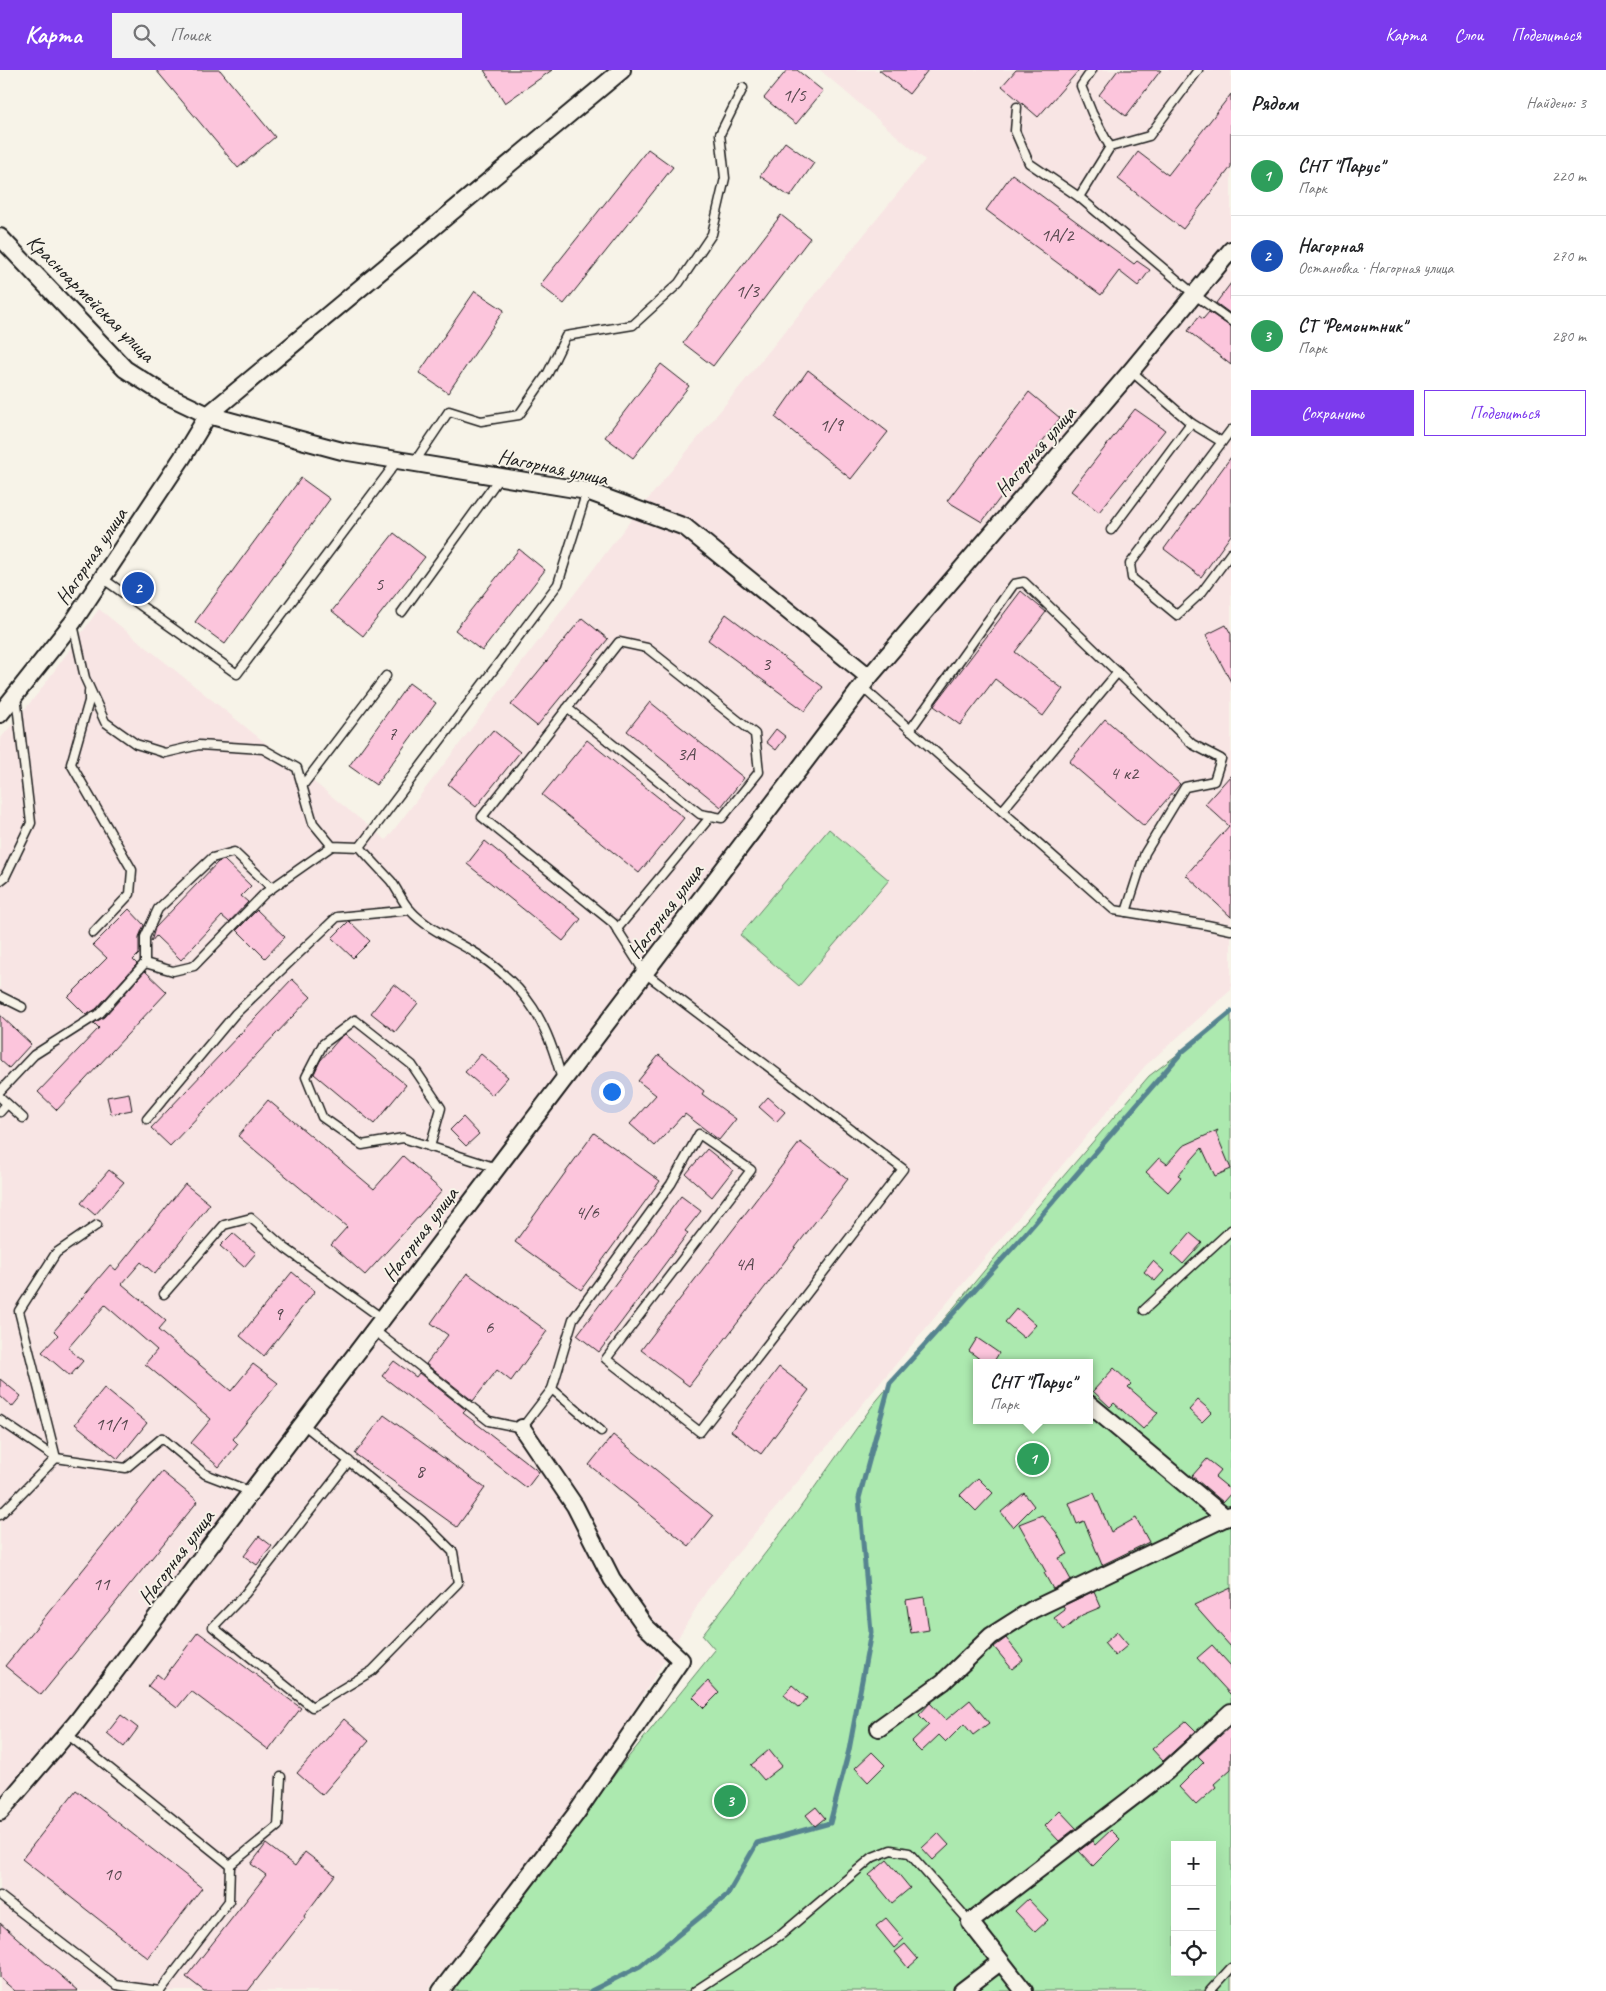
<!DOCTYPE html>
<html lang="ru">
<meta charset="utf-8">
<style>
:root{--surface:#fff;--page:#f2f2f2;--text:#202124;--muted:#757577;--line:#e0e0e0;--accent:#7c3aed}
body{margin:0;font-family:Caveat,sans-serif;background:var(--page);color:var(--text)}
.controls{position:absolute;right:15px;bottom:15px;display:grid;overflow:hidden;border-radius:0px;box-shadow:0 5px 20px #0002}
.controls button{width:45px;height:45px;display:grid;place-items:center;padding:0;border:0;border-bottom:1px solid var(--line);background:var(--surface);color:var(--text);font:25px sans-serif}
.you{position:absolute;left:611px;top:1021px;width:18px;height:18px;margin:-12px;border:4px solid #fff;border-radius:50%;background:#1a73e8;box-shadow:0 0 0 8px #1a73e833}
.badge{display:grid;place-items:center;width:32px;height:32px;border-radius:50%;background:var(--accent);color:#fff;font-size:16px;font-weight:700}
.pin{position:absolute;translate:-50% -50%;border:2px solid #fff;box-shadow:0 1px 5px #0006}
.popup{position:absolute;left:973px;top:1289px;width:120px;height:65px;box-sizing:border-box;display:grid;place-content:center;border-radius:0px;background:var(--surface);filter:drop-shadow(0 1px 4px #0005);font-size:16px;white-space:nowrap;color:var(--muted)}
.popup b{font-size:19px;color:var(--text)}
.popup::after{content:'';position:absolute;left:50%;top:100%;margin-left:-10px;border:10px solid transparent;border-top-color:var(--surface)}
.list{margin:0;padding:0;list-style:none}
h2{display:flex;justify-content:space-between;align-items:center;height:65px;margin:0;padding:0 20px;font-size:21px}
h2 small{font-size:16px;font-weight:400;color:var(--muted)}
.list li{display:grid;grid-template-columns:32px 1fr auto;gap:15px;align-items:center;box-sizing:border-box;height:80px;padding:0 20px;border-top:1px solid var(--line)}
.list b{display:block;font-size:19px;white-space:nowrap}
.list p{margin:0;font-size:16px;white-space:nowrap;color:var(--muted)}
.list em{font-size:16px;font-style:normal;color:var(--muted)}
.actions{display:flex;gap:10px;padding:15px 20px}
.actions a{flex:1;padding:11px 0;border:1px solid var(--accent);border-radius:0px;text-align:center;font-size:18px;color:var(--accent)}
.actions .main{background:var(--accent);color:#fff}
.icon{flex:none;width:28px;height:28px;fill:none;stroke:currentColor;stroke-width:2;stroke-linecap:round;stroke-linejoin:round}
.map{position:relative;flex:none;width:1231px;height:1921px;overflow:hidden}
header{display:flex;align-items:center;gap:30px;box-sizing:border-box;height:70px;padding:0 25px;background:var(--accent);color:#fff}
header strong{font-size:24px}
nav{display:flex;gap:28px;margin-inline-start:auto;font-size:18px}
.search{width:350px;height:45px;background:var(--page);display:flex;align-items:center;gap:12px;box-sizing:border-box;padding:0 18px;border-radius:0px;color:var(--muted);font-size:19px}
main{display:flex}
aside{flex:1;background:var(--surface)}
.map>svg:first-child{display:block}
.built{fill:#f8e5e4}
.green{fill:#ace9af;stroke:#648266;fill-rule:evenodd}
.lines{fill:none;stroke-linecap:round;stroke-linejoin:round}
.stream{stroke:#578490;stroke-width:5}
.building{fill:#fcc5dc;stroke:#1c1c1c}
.lane-casing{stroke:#1c1c1c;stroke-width:11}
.street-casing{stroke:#1c1c1c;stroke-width:20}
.lane{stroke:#f7f3e8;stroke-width:8}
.street{stroke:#f7f3e8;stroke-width:16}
.labels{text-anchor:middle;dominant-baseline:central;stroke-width:4;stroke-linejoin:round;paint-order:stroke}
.number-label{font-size:19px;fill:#54464c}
.street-label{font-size:21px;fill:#1c1c1c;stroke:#f7f3e8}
</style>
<header>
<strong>Карта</strong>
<div class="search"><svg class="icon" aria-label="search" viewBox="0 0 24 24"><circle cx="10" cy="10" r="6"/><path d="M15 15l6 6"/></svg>Поиск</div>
<nav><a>Карта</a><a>Слои</a><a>Поделиться</a></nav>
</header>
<main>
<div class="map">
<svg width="1231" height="1921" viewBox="0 0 1231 1921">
<rect width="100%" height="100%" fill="#f7f3e8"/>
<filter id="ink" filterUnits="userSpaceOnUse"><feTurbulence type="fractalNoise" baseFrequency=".02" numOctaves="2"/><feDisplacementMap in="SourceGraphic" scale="10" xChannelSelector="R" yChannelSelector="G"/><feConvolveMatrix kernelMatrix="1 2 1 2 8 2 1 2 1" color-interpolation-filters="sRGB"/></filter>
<g filter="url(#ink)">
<polygon class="built" points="820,0 1231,0 1231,920 1145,996 707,1520 573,1741 427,1921 0,1921 0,669 39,622 99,539 386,770 631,450 925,90"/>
<g class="green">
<polygon points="829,759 889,810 799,916 740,865"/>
<path d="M1231,944V1921H450L541,1804L622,1695L715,1580L702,1565L797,1442L873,1335L1032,1143L1149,1006ZM977,1293H1089V1350H977ZM1175,1775H1212V1902H1175Z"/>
</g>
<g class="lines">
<polyline class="stream" points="591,1921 640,1896 727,1825 757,1773 830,1753 849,1680 871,1562 859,1428 890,1313 1026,1163 1182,982 1231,942"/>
</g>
<g class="building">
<polygon points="156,0 220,0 275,67 238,98"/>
<polygon points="484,0 552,0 505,33"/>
<polygon points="787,0 797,0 823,21 796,54 764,28"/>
<polygon points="879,0 928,0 909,24"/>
<polygon points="1016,0 1079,0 1038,47 1002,16"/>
<polygon points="1118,0 1161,0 1126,46 1099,25"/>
<polygon points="1231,24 1231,97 1183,159 1118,109 1138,82 1168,105"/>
<polygon points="785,72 814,93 790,127 760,106"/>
<polygon points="648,79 673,97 564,234 540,215"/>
<polygon points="1012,104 1134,194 1137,191 1150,200 1138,216 1119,201 1101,225 986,140"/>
<polygon points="781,145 810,168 713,296 683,273"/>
<polygon points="1231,213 1231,244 1216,233"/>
<polygon points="475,221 504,240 448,323 419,303"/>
<polygon points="1209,242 1231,257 1231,295 1188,261 1199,246 1203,249"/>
<polygon points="661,294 689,316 633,388 605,367"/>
<polygon points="808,300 888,362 851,409 775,347"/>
<polygon points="1029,322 1060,348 982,452 947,431"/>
<polygon points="1135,339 1165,360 1099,442 1071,421"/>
<polygon points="1231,387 1231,465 1201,507 1164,479"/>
<polygon points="301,408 330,429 225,574 195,552"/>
<polygon points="394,463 425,487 363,566 332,541"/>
<polygon points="519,479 545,500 482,581 455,560"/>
<polygon points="1021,521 1046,542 1015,582 1063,619 1043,646 995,609 960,655 934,636"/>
<polygon points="726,544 823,617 805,641 708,570"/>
<polygon points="582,548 608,569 537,656 511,635"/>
<polygon points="1226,555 1231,564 1231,612 1206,565"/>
<polygon points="409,613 436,633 376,715 349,696"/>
<polygon points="650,632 744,708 721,737 627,661"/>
<polygon points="1105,649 1180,714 1144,756 1069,692"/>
<polygon points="776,659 786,667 776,680 766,672"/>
<polygon points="493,660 520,682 476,737 448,714"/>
<polygon points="587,670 684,748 639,803 542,725"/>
<polygon points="1231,705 1231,847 1186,805 1229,756 1205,734"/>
<polygon points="485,771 581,849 563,871 467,794"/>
<polygon points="224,790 251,816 241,826 248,832 229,852 222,846 181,890 156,866 151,872 155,858 218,792"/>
<polygon points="129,839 144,855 139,867 139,884 133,890 137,894 96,939 86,945 68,927 107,888 93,875"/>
<polygon points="257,840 285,867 265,888 237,860"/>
<polygon points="349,851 370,871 353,888 332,868"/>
<polygon points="145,901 167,922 57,1040 38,1022 99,958 94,953 104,947"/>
<polygon points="292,909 311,927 170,1076 151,1058"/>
<polygon points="394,914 418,933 395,962 371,943"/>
<polygon points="0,945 31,974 9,998 0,990"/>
<polygon points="345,964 406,1015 374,1054 314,1004 320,991 339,969"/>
<polygon points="481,984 508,1007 492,1025 465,1002"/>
<polygon points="659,985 704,1021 702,1024 736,1049 719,1070 685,1044 683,1047 682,1046 655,1076 630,1054 656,1025 638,1011"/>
<polygon points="129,1023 132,1040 111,1044 107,1027"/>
<polygon points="768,1027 785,1042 776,1052 759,1037"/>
<polygon points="268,1030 374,1119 403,1086 442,1121 365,1205 331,1175 347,1157 238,1066"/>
<polygon points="463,1047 479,1064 466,1076 450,1060"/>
<polygon points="1218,1060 1216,1063 1231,1099 1215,1106 1202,1078 1178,1105 1181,1107 1168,1122 1146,1102 1159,1088 1167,1094 1183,1076"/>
<polygon points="594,1063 660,1111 581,1220 515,1172"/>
<polygon points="800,1072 848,1109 689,1316 641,1280"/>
<polygon points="707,1079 733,1100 712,1127 686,1104"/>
<polygon points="109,1100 124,1112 95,1145 81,1133"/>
<polygon points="185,1114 210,1134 155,1204 141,1192 122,1214 166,1251 158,1260 231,1321 253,1294 278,1313 233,1369 238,1374 219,1397 191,1373 211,1349 145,1294 157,1280 105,1235 68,1278 83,1291 70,1306 42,1282 58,1265 54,1261 98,1209 110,1195 116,1200"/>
<polygon points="681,1126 701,1141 685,1161 688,1163 599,1282 577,1265"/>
<polygon points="233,1163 256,1183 244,1197 220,1176"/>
<polygon points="1190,1163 1202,1173 1183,1194 1172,1184"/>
<polygon points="1153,1191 1164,1201 1155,1211 1144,1202"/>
<polygon points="292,1202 315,1221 264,1286 240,1266"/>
<polygon points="467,1203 547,1261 511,1311 497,1300 473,1331 426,1294 448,1265 431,1253"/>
<polygon points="1017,1238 1036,1255 1024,1268 1005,1252"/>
<polygon points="977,1268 999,1283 993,1293 985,1293 969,1281"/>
<polygon points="394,1291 416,1307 419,1303 466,1340 463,1343 539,1402 527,1418 382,1306"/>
<polygon points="779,1297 809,1320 761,1384 731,1361"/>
<polygon points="1114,1298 1131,1314 1128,1317 1158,1343 1143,1359 1114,1333 1110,1337 1093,1321"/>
<polygon points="0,1309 21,1326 12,1337 0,1326"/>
<polygon points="104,1318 147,1353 118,1389 75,1354"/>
<polygon points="1198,1330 1212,1342 1202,1352 1189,1340"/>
<polygon points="384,1345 485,1418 457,1457 355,1384"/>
<polygon points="613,1365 713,1446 689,1476 589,1395"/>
<polygon points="1207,1389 1221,1400 1215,1407 1231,1420 1231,1423 1223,1432 1192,1406"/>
<polygon points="162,1402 198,1431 41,1625 5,1596"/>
<polygon points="978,1408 993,1423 976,1441 960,1425"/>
<polygon points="1024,1423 1034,1436 1013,1457 1001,1442"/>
<polygon points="1094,1423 1111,1462 1136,1448 1149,1472 1102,1495 1084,1451 1077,1454 1069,1433"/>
<polygon points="1042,1445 1056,1462 1068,1484 1059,1488 1071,1510 1053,1519 1044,1503 1046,1502 1019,1454"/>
<polygon points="259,1466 272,1476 257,1495 244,1486"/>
<polygon points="1231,1518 1231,1577 1194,1535"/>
<polygon points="1094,1521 1101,1537 1082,1545 1064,1560 1054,1548 1065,1540 1063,1536"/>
<polygon points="924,1527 929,1560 911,1563 906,1530"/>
<polygon points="198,1562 301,1638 269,1680 191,1621 177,1638 148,1616 157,1604 163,1609"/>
<polygon points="1117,1562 1128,1575 1115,1586 1104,1573"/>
<polygon points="1006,1568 1023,1590 1012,1599 994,1577"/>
<polygon points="1212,1575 1231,1596 1231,1625 1197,1588"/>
<polygon points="708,1611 719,1623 704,1638 693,1627"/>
<polygon points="792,1615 807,1628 799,1638 784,1625"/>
<polygon points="970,1630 989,1653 973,1665 964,1654 946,1672 939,1665 921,1682 911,1672 929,1655 919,1645 930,1633 946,1650"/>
<polygon points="121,1645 138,1658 124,1677 107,1663"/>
<polygon points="344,1649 369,1671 322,1725 297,1703"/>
<polygon points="1186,1651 1196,1661 1163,1691 1152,1679"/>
<polygon points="1231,1656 1231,1699 1214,1714 1216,1717 1196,1735 1179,1717 1204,1692 1198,1686"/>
<polygon points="769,1680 782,1696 764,1710 751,1695"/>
<polygon points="872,1682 885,1695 868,1712 855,1698"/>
<polygon points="76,1720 202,1818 148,1888 22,1789"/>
<polygon points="816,1737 825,1748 815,1756 806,1745"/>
<polygon points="1060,1741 1076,1758 1059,1771 1045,1756"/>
<polygon points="1111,1760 1120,1769 1093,1796 1079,1781 1092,1771 1095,1775"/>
<polygon points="938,1763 949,1775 933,1790 922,1778"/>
<polygon points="266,1774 295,1796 305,1782 335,1805 304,1846 305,1848 248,1921 204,1921 186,1907 266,1805 251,1794"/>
<polygon points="887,1790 910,1818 892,1833 869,1805"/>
<polygon points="1028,1829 1048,1850 1035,1862 1015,1841"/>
<polygon points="886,1848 904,1869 894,1878 876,1856"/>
<polygon points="0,1853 78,1921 15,1921 0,1908"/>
<polygon points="905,1874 918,1889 908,1898 895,1882"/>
</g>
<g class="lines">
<defs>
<g id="lane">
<polyline points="1092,0 1081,16 1092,43 1110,77"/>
<polyline points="1198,0 1149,66 1110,77 1079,127 1195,225 1231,251"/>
<polyline points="1017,37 1015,61 1029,93 1079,127"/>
<polyline points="1131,301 1191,353 1222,372 1231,360"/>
<polyline points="1222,372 1130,494 1132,508 1177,545 1202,522 1231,483"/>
<polyline points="414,393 449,341 481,351 519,345 548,303 566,266 633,255 679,213 712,164 725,108 720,64 743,18"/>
<polyline points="1111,460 1191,353"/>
<polyline points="102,508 237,604 398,390"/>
<polyline points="402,542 500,407"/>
<path d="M73,554L85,608L105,652L136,674L165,683L199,675L263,679L297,698L313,753L332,776L360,777C370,789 381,800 391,811C398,820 402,832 410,840C428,860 455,870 477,884C528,918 547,952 562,1010"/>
<polyline points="862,617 1114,840 1207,855 1231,860"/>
<polyline points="89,621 89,631 71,694 132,800 130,824 93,863"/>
<polyline points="567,638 700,744 722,748 759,702 755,664 647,578 619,572 482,747 613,853 645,903 903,1099 700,1362 606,1289 751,1100 699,1064 671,1114 573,1249 552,1319 601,1361"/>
<polyline points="910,660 1014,514 1024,512 1192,674 1221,689 1214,711 1185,717 1145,783 1126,842"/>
<polyline points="303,715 386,606"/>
<polyline points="1002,741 1118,602"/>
<polyline points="360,777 558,514 587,421"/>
<polyline points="0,811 5,807 31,753 16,626"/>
<polyline points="617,859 711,746"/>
<polyline points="145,893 145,867 158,839 212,788 234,782 272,818"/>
<polyline points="0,926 22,937"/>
<polyline points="0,1021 34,985 100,943 145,893 173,901 194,896 265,823 332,776"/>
<polyline points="0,1027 23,1048"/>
<polyline points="0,1042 7,1034"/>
<polyline points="147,1049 235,944 337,847 410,840"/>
<polyline points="430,1077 441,1038 412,995 355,950 323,974 306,1007 322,1047 362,1075 403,1068 497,1098"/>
<polyline points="164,1224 224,1155 251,1148 285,1178 383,1249"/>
<polyline points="1144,1240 1231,1160"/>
<polyline points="374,1260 489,1351 522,1358 552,1319"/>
<polyline points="0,1350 56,1388 19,1241 56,1183 97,1155"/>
<polyline points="303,1354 421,1450 453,1482 458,1513 372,1601 312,1637 213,1557 245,1524 349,1391"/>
<polyline points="0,1445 56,1388 126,1398 162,1368 205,1404 252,1422"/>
<polyline points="230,1795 278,1756 281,1707"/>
<polyline points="0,1826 116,1915 160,1921 229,1831 230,1795 67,1664"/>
<polyline points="695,1921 782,1864 873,1787 891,1780 909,1783 970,1852"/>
<polyline points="1210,1921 1231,1898"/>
</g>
<g id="street">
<polyline points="0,167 125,299 164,324 208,345 342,381 587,421 685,457 869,607"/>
<polyline points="0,644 73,552 182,388 208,345 622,0"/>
<polyline points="1089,1334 1226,1448"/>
<polyline points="879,1658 943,1612 991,1566 1032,1540 1231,1445"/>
<polyline points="0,1742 76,1653 869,607 1131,301 1231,180"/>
<polyline points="441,1921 575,1745 681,1590 645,1556 612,1509 575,1436 522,1358"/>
<polyline points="962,1921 1000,1892"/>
<polyline points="1024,1921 970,1852 1167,1701 1231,1642"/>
</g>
</defs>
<use href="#lane" class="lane-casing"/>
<use href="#street" class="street-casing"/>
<use href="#lane" class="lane"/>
<use href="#street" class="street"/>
</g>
</g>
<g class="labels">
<g class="number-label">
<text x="794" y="25">1/5</text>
<text x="1057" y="165">1А/2</text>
<text x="747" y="221">1/3</text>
<text x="831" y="355">1/9</text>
<text x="379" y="514">5</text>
<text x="766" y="594">3</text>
<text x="392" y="664">7</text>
<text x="686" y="684">3А</text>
<text x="1124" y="703">4 к2</text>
<text x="587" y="1142">4/6</text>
<text x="744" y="1194">4А</text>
<text x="278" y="1244">9</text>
<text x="489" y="1257">6</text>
<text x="111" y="1354">11/1</text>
<text x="420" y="1401">8</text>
<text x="101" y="1514">11</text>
<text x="112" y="1804">10</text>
</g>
<g class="street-label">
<text transform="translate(91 228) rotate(45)">Красноармейская улица</text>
<text transform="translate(1035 381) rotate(-49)">Нагорная улица</text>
<text transform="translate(553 397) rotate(12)">Нагорная улица</text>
<text transform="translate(91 486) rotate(-56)">Нагорная улица</text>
<text transform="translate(665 841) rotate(-53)">Нагорная улица</text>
<text transform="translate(420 1164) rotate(-53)">Нагорная улица</text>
<text transform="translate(176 1487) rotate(-53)">Нагорная улица</text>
</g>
</g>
</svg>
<div class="controls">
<button>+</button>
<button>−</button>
<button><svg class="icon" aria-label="locate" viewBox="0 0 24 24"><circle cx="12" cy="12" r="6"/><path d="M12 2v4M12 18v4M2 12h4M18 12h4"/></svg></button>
</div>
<div class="you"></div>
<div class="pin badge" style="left:1033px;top:1389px;background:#2e9e5b">1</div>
<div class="popup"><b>СНТ &quot;Парус&quot;</b>Парк</div>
<div class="pin badge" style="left:138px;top:518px;background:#1a4fb4">2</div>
<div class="pin badge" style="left:730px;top:1731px;background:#2e9e5b">3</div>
</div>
<aside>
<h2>Рядом<small>Найдено: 3</small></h2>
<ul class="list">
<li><span class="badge" style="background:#2e9e5b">1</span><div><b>СНТ &quot;Парус&quot;</b><p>Парк</p></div><em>220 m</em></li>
<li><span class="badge" style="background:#1a4fb4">2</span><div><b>Нагорная</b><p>Остановка · Нагорная улица</p></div><em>270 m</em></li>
<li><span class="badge" style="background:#2e9e5b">3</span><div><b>СТ &quot;Ремонтник&quot;</b><p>Парк</p></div><em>280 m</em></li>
</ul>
<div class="actions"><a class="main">Сохранить</a><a>Поделиться</a></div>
</aside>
</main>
